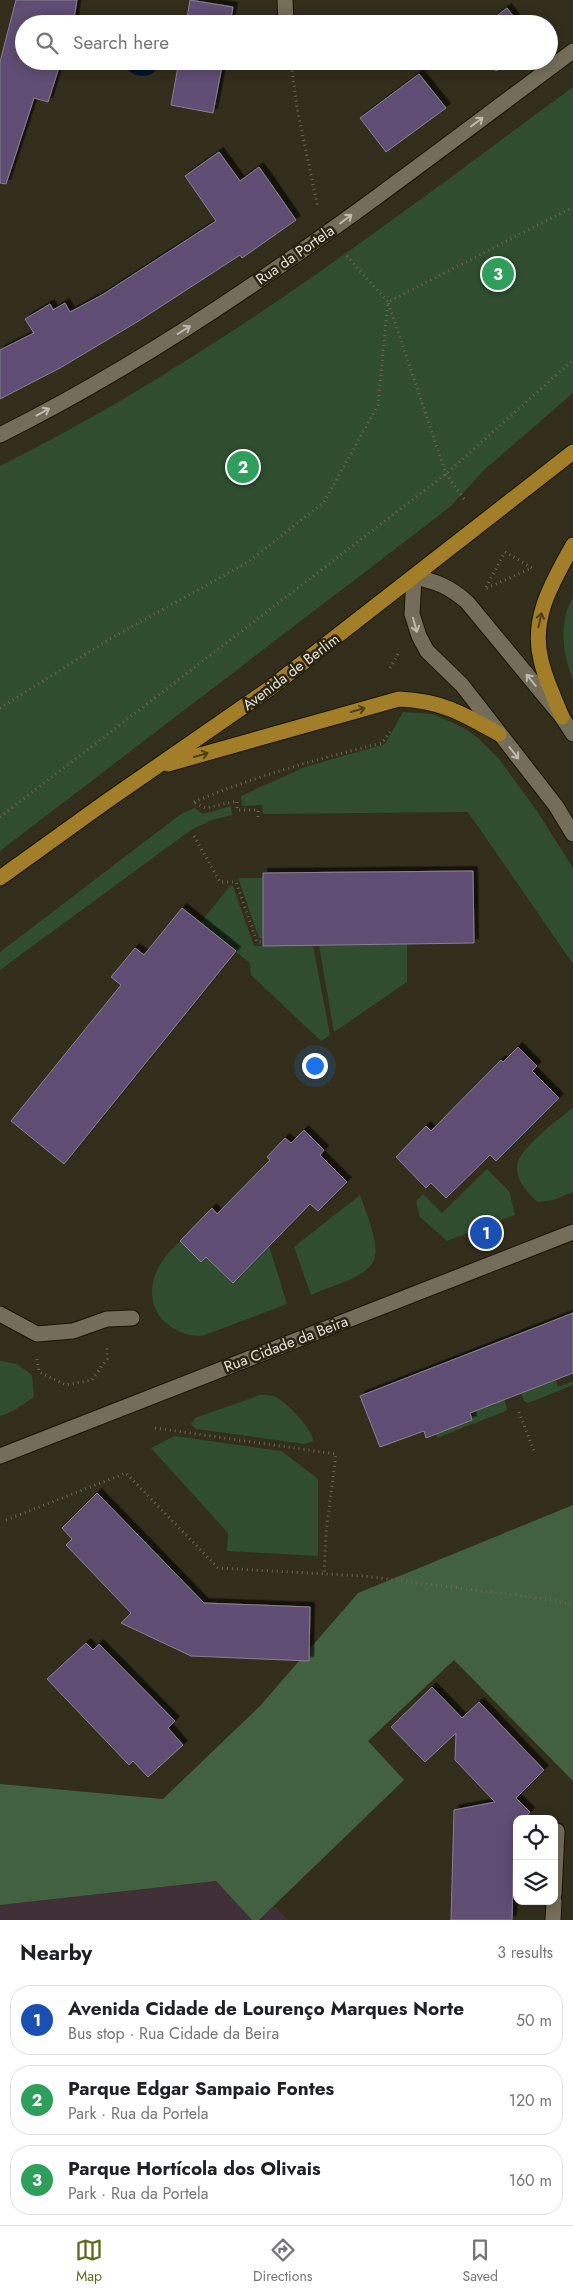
<!DOCTYPE html>
<meta charset="utf-8">
<style>
:root{--surface:#fff;--page:#f2f2f2;--text:#202124;--muted:#757577;--line:#e0e0e0;--accent:#5f6b1b}
body{margin:0;font-family:Jost,sans-serif;background:var(--page);color:var(--text)}
.controls{position:absolute;right:15px;bottom:15px;display:grid;overflow:hidden;border-radius:10px;box-shadow:0 2px 12px #0003}
.controls button{width:45px;height:45px;display:grid;place-items:center;padding:0;border:0;border-bottom:1px solid var(--line);background:var(--surface);color:var(--text);font:25px sans-serif}
.you{position:absolute;left:314px;top:1065px;width:18px;height:18px;margin:-12px;border:4px solid #fff;border-radius:50%;background:#1a73e8;box-shadow:0 0 0 8px #1a73e833}
.badge{display:grid;place-items:center;width:32px;height:32px;border-radius:50%;background:var(--accent);color:#fff;font-size:16px;font-weight:700}
.pin{position:absolute;translate:-50% -50%;border:2px solid #fff;box-shadow:0 1px 5px #0006}
.list{margin:0;padding:0;list-style:none}
h2{display:flex;justify-content:space-between;align-items:center;height:65px;margin:0;padding:0 20px;font-size:21px}
h2 small{font-size:16px;font-weight:400;color:var(--muted)}
.list li{display:grid;grid-template-columns:32px 1fr auto;gap:15px;align-items:center;box-sizing:border-box;height:70px;margin:0 10px 10px;padding:0 10px;border:1px solid var(--line);border-radius:20px}
.list b{display:block;font-size:19px;white-space:nowrap}
.list p{margin:0;font-size:16px;white-space:nowrap;color:var(--muted)}
.list em{font-size:16px;font-style:normal;color:var(--muted)}
.icon{flex:none;width:28px;height:28px;fill:none;stroke:currentColor;stroke-width:2;stroke-linecap:round;stroke-linejoin:round}
.map{position:relative;flex:none;width:573px;height:1920px;overflow:hidden}
.search{position:absolute;background:var(--surface);box-shadow:0 2px 12px #0003;left:15px;right:15px;top:15px;height:55px;display:flex;align-items:center;gap:12px;box-sizing:border-box;padding:0 18px;border-radius:28px;color:var(--muted);font-size:19px}
.sheet{height:305px;background:var(--surface)}
nav{display:flex;justify-content:space-around;align-items:center;box-sizing:border-box;height:70px;border-top:1px solid var(--line);background:var(--surface);font-size:14px;color:var(--muted)}
nav a{display:grid;justify-items:center;gap:2px}
nav .on{color:var(--accent)}
.map>svg:first-child{display:block}
.education{fill:#412f37}
.green{fill:#304d2f}
.forest{fill:#416140}
.water{fill:#001629}
.building{fill:#5f4e73;stroke:#888093;filter:url(#shadow)}
.lines{fill:none;stroke-linecap:round;stroke-linejoin:round}
.lane-casing{stroke:#1b1505;stroke-width:17}
.street-casing{stroke:#1b1505;stroke-width:17}
.secondary-casing{stroke:#1b1505;stroke-width:17}
.primary-casing{stroke:#1b1505;stroke-width:17}
.path{stroke:#6c6657;stroke-width:3;stroke-dasharray:1 4;stroke-linecap:butt}
.lane{stroke:#746d5a;stroke-width:15}
.street{stroke:#746d5a;stroke-width:15}
.secondary{stroke:#746d5a;stroke-width:15}
.primary{stroke:#a37e28;stroke-width:15}
.oneway{stroke:#bfbaac}
.oneway2{stroke:#4e3e19}
.labels{text-anchor:middle;dominant-baseline:central;stroke-width:5;stroke-linejoin:round;paint-order:stroke}
.street-label{font-size:15px;fill:#e7e3d8;stroke:#292312}
</style>
<div class="map">
<svg width="573" height="1920" viewBox="0 0 573 1920">
<defs>
<filter id="shadow"><feDropShadow dx="4.5" dy="-4.5" stdDeviation="0" flood-color="#0009"/></filter>
</defs>
<rect width="100%" height="100%" fill="#332d1c"/>
<g class="education">
<polygon points="216,1881 252,1920 0,1920 0,1905"/>
<polygon points="274,1906 288,1920 260,1920"/>
</g>
<g class="green">
<path d="M573,87V393L485,469L450,507L0,851V466C206,364 388,223 573,87Z"/>
<path d="M573,597V680C563,654 558,623 573,597Z"/>
<polygon points="403,712 433,714 464,728 478,738 499,759 537,811 573,868 573,964 468,812 263,814 262,805 242,806 241,796 305,767 385,744"/>
<polygon points="231,806 232,815 212,820 191,830 0,970 0,952 181,814 194,808 203,814"/>
<polygon points="238,878 263,878 263,938 259,938"/>
<polygon points="230,886 233,886 254,946 313,946 330,1035 321,1041 251,975 250,963 200,923"/>
<polygon points="407,944 407,982 334,1032 319,945"/>
<path d="M573,1108V1192L553,1200L538,1202C528,1193 516,1181 517,1166C518,1149 560,1118 573,1108Z"/>
<polygon points="487,1169 509,1191 515,1215 447,1241 420,1217 416,1201 423,1194 442,1213"/>
<path d="M360,1195C388,1270 382,1267 311,1295L294,1247Z"/>
<path d="M180,1241L201,1261L206,1257L269,1246L287,1304L202,1336C168,1336 143,1309 155,1275C160,1261 170,1251 180,1241Z"/>
<polygon points="0,1361 17,1364 32,1375 34,1397 13,1411 0,1416"/>
<polygon points="556,1380 558,1387 573,1381 573,1385 528,1403 524,1401 521,1393"/>
<path d="M260,1395C267,1395 273,1395 279,1399C288,1404 314,1431 313,1441L304,1444L196,1429L191,1424L195,1418Z"/>
<polygon points="504,1399 507,1408 506,1411 437,1438 436,1434 472,1420 470,1413"/>
<polygon points="175,1436 281,1451 318,1479 318,1556 227,1551 228,1533 151,1448"/>
</g>
<polygon class="forest" points="573,1505 573,1781 454,1660 368,1741 404,1780 259,1920 252,1920 216,1881 0,1905 0,1784 163,1799 260,1706 358,1593"/>
<path class="water" d="M121,61H162C153,82 131,80 121,61Z"/>
<g class="building">
<polygon points="16,0 77,0 73,24 24,24 24,61 61,61 48,102 34,98 6,184 0,183 0,62"/>
<polygon points="190,0 233,7 230,24 186,24"/>
<polygon points="507,8 519,24 486,24"/>
<polygon points="179,61 223,61 213,113 171,105"/>
<polygon points="488,61 508,61 496,71"/>
<polygon points="419,74 446,108 386,152 360,118"/>
<polygon points="219,152 240,181 259,167 296,220 242,258 240,255 137,322 60,368 0,399 0,350 34,333 25,319 50,304 53,310 65,303 70,312 102,295 216,221 185,176"/>
<polygon points="473,871 474,943 263,946 263,873"/>
<polygon points="182,908 236,951 64,1164 11,1121 121,985 111,977 135,948 144,955"/>
<polygon points="518,1047 537,1066 532,1071 559,1098 496,1161 490,1155 446,1198 431,1183 426,1188 396,1157 426,1126 431,1131 501,1060 503,1062"/>
<polygon points="304,1130 324,1150 320,1155 347,1182 318,1211 310,1204 233,1283 206,1257 201,1262 180,1241 212,1208 217,1214 270,1160 267,1157 285,1138 291,1143"/>
<polygon points="573,1313 573,1373 470,1413 472,1420 426,1438 424,1431 380,1447 360,1396"/>
<polygon points="97,1493 204,1603 310,1607 309,1661 191,1656 121,1623 131,1613 66,1545 72,1539 62,1528"/>
<polygon points="86,1643 93,1650 99,1644 175,1721 168,1728 183,1745 148,1777 133,1761 129,1765 47,1679"/>
<polygon points="432,1687 462,1718 479,1702 544,1770 516,1798 530,1812 524,1819 517,1819 517,1826 514,1829 512,1920 451,1920 454,1810 495,1802 455,1760 456,1733 425,1762 391,1727"/>
</g>
<g class="lines">
<defs>
<g id="lane">
<polyline points="0,1314 37,1334 73,1331 107,1319 132,1318"/>
<polyline points="554,1894 557,1831"/>
<polyline points="553,1920 554,1901"/>
</g>
<g id="street">
<polyline points="285,0 286,24"/>
<polyline points="0,1456 573,1232"/>
</g>
<g id="secondary">
<path d="M0,435C207,332 388,188 573,51"/>
<path d="M573,734L562,717L467,602C450,587 436,581 414,577L412,614L419,636L427,651L462,685L556,806L573,834"/>
</g>
<g id="primary">
<path d="M562,717C555,699 545,679 541,660C530,617 554,580 573,545"/>
<path d="M168,764L399,699C442,701 462,713 499,734"/>
<polyline points="0,878 107,801 269,689 573,452"/>
</g>
</defs>
<use href="#lane" class="lane-casing"/>
<use href="#street" class="street-casing"/>
<use href="#secondary" class="secondary-casing"/>
<use href="#primary" class="primary-casing"/>
<g class="path">
<polyline points="291,61 297,108 318,208"/>
<polyline points="464,499 446,474 388,302 573,207"/>
<polygon points="505,552 532,568 485,589"/>
<polyline points="390,668 398,654"/>
<polyline points="0,708 108,640 248,562 324,502 378,405 388,302 344,253"/>
<path d="M194,802C255,776 318,759 382,743L392,729"/>
<polyline points="195,803 205,808 237,801 237,810 258,810 258,821"/>
<polyline points="0,817 446,474 573,360"/>
<polyline points="194,836 220,882 236,882 257,942 263,942"/>
<polyline points="37,1359 39,1372 66,1385 92,1380 107,1359 107,1347"/>
<polyline points="519,1412 535,1454"/>
<polyline points="155,1428 336,1454 326,1533 324,1574"/>
<polyline points="6,1520 126,1473 218,1568 363,1576 553,1600 573,1605"/>
</g>
<use href="#lane" class="lane"/>
<use href="#street" class="street"/>
<use href="#secondary" class="secondary"/>
<use href="#primary" class="primary"/>
</g>
<defs><path id="oneway-shaft" d="M-6 0H5M1.5-3L5.5 0L1.5 3" fill="none" stroke-width="1.6" stroke-linecap="round" stroke-linejoin="round" transform="scale(1.25)"/></defs>
<g class="oneway">
<use href="#oneway-shaft" transform="translate(477 122) rotate(-37)"/>
<use href="#oneway-shaft" transform="translate(346 219) rotate(-37)"/>
<use href="#oneway-shaft" transform="translate(184 330) rotate(-32)"/>
<use href="#oneway-shaft" transform="translate(43 412) rotate(-29)"/>
<use href="#oneway-shaft" transform="translate(415 625) rotate(74)"/>
<use href="#oneway-shaft" transform="translate(531 680) rotate(-129)"/>
<use href="#oneway-shaft" transform="translate(514 753) rotate(52)"/>
</g>
<g class="oneway2">
<use href="#oneway-shaft" transform="translate(540 620) rotate(-78)"/>
<use href="#oneway-shaft" transform="translate(358 710) rotate(-16)"/>
<use href="#oneway-shaft" transform="translate(201 755) rotate(-16)"/>
</g>
<g class="labels">
<g class="street-label">
<text transform="translate(295 255) rotate(-35)">Rua da Portela</text>
<text transform="translate(291 672) rotate(-37)">Avenida de Berlim</text>
<text transform="translate(286 1344) rotate(-21)">Rua Cidade da Beira</text>
</g>
</g>
</svg>
<div class="controls">
<button><svg class="icon" aria-label="locate" viewBox="0 0 24 24"><circle cx="12" cy="12" r="6"/><path d="M12 2v4M12 18v4M2 12h4M18 12h4"/></svg></button>
<button><svg class="icon" aria-label="layers" viewBox="0 0 24 24"><path d="M12 4l9 5-9 5-9-5zM3 14l9 5 9-5"/></svg></button>
</div>
<div class="you"></div>
<div class="pin badge" style="left:486px;top:1233px;background:#1a4fb4">1</div>
<div class="pin badge" style="left:243px;top:467px;background:#2e9e5b">2</div>
<div class="pin badge" style="left:498px;top:274px;background:#2e9e5b">3</div>
<div class="search"><svg class="icon" aria-label="search" viewBox="0 0 24 24"><circle cx="10" cy="10" r="6"/><path d="M15 15l6 6"/></svg>Search here</div>
</div>
<section class="sheet">
<h2>Nearby<small>3 results</small></h2>
<ul class="list">
<li><span class="badge" style="background:#1a4fb4">1</span><div><b>Avenida Cidade de Lourenço Marques Norte</b><p>Bus stop · Rua Cidade da Beira</p></div><em>50 m</em></li>
<li><span class="badge" style="background:#2e9e5b">2</span><div><b>Parque Edgar Sampaio Fontes</b><p>Park · Rua da Portela</p></div><em>120 m</em></li>
<li><span class="badge" style="background:#2e9e5b">3</span><div><b>Parque Hortícola dos Olivais</b><p>Park · Rua da Portela</p></div><em>160 m</em></li>
</ul>
</section>
<nav>
<a class="on"><svg class="icon" aria-label="map" viewBox="0 0 24 24"><path d="M3 6l6-2 6 2 6-2v14l-6 2-6-2-6 2zM9 4v14M15 6v14"/></svg>Map</a>
<a><svg class="icon" aria-label="directions" viewBox="0 0 24 24"><path d="M12 3l9 9-9 9-9-9zM9 14v-3h6M13 9l2 2-2 2"/></svg>Directions</a>
<a><svg class="icon" aria-label="saved" viewBox="0 0 24 24"><path d="M7 4h10v16l-5-4-5 4z"/></svg>Saved</a>
</nav>
